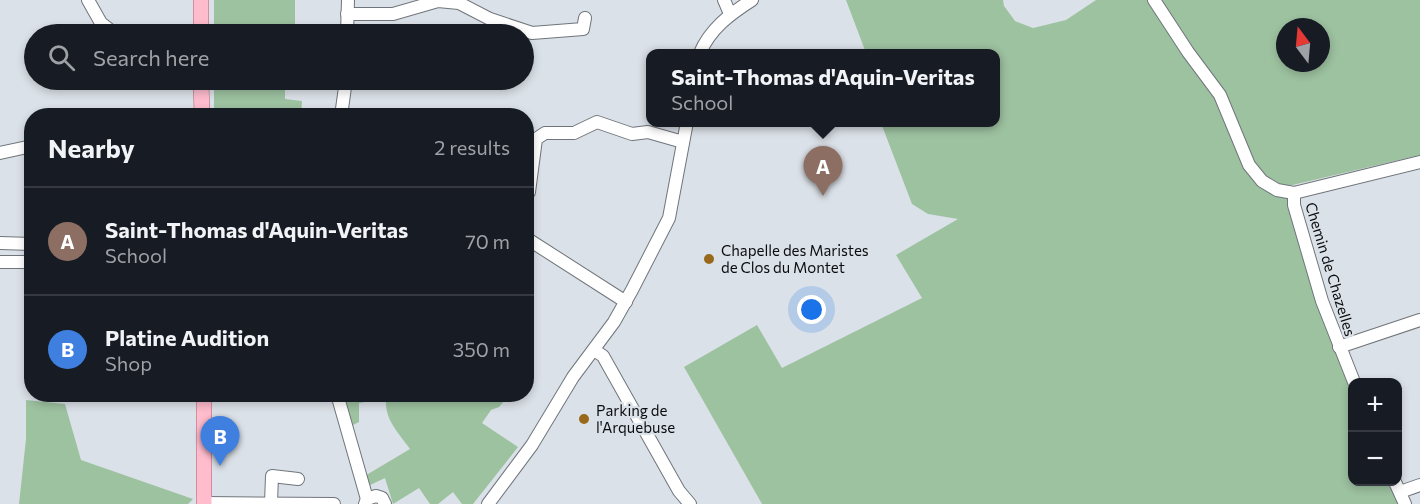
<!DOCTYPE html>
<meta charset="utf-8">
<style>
:root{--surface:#171b24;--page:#242831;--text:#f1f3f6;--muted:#9ea1a6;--line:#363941;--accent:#99681b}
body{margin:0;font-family:Commissioner,sans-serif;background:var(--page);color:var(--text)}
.controls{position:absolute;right:18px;bottom:18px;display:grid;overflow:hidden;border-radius:12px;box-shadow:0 3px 9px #0003}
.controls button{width:54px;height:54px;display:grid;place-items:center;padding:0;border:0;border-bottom:2px solid var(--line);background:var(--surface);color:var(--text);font:30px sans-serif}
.compass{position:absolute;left:1276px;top:18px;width:54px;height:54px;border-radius:50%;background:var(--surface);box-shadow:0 3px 9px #0003;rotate:344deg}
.you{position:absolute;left:812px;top:310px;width:21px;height:21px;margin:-15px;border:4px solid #fff;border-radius:50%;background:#1a73e8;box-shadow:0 0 0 9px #1a73e833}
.badge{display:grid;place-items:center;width:39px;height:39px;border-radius:50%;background:var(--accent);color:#fff;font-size:20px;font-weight:700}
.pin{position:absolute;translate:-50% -50px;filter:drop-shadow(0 2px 3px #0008)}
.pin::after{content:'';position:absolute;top:32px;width:21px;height:18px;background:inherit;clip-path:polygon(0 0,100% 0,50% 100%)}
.popup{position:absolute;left:646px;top:49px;width:354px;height:78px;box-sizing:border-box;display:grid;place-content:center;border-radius:12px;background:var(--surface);filter:drop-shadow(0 2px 4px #0005);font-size:20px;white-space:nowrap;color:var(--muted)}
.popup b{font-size:22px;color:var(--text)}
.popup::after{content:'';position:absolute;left:50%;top:100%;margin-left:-12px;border:12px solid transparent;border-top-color:var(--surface)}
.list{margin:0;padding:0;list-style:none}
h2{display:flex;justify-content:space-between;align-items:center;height:78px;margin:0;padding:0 24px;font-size:26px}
h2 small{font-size:20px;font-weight:400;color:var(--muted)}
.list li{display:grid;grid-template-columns:39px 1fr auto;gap:18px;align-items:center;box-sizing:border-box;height:108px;padding:0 24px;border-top:2px solid var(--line)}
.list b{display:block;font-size:22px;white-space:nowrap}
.list p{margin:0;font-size:20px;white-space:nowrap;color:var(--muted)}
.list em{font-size:20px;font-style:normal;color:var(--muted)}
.icon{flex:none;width:33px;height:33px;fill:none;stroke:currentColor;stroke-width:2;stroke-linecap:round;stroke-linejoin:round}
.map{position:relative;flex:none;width:1420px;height:504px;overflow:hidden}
.search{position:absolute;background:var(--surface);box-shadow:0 3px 9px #0003;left:24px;top:24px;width:510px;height:66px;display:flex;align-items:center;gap:15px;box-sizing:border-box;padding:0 21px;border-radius:33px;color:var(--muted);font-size:22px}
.panel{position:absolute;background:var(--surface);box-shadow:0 3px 9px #0003;left:24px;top:108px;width:510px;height:294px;border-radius:24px}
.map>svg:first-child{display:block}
.green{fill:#9dc2a0;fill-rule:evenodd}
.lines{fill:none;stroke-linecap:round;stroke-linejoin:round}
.minor-casing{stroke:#70757b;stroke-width:14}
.major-casing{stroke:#a86274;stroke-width:16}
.minor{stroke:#fff;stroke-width:12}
.major{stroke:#febccd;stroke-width:15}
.poi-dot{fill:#99681b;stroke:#dbe1e8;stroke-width:2}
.labels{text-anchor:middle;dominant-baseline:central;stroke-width:4.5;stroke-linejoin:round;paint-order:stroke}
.poi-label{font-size:15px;fill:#0a0c0f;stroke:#dbe1e8;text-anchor:start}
.street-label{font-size:15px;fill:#0a0c0f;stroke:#dbe1e8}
</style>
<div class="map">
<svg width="1420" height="504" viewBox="0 0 1420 504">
<rect width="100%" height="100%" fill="#dbe1e8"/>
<g class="green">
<rect x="214" y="0" width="81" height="34"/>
<path d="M846,0H1003L1004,6L1015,21L1033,28L1066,20L1096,0H1420V155L1284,187L1321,314L1352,390V482H1390L1399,504H762L684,367L757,325L782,368L922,298L896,255L958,219L928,214L912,204L881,123L996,122V53H866ZM1285,27H1321V63H1285Z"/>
<polygon points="214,80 285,80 285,99 302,101 301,115 311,115 214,115"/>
<path d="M500,394L506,399L499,407L491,410L482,423L518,447L473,504H462L453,492L438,504H430L419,488L393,504L385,478L368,486L363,477L410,449C396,429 384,420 386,395Z"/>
<polygon points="341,395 382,395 377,400 359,403 359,422 351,426"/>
<polygon points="26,400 65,404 81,460 193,499 188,504 19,504 26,439"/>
</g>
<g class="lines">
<defs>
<g id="minor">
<polyline points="88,0 101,23 115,34"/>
<polyline points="724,0 730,14"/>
<polyline points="1154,0 1188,52 1220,95 1249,165 1262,181 1277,190 1294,193 1294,205 1322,301 1354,382"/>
<polyline points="347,14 393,14 438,1 459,3 490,19 532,33 583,29 585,18"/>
<polyline points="347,34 348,0"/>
<path d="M700,53C710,29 730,14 752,0"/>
<polyline points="341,116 346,80"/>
<polyline points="0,153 32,146"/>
<polyline points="1294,193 1420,162"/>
<polyline points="526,196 529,192 536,139 545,133 574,133 597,122 632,134 648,132 683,142"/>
<polyline points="526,238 626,302"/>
<polyline points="0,243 32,244"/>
<polyline points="0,262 25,262 32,266"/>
<polyline points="1339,347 1420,320"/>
<polyline points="594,350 603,356 679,491 690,504"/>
<polyline points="337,394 367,499"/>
<polyline points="1395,482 1405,504"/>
<polyline points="1400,492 1420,485"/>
<polyline points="204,503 334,504"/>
<polyline points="271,503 272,476 298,479"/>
<polyline points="365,504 367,499 376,496 382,498 385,504"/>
<polyline points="488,504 532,445 573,377 614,322 632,290 669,218 687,122"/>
</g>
<g id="major">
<polyline points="201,0 201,34"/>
<polyline points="201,80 202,116"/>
<polyline points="204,394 204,504"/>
</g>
</defs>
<use href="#minor" class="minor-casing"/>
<use href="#major" class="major-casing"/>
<use href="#minor" class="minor"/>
<use href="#major" class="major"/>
</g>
<g class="poi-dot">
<circle cx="709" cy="259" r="6"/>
<circle cx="584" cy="419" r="6"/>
</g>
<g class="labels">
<g class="poi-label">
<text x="721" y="250">Chapelle des Maristes<tspan x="721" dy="17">de Clos du Montet</tspan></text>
<text x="596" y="410">Parking de<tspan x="596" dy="17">l'Arquebuse</tspan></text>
</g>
<g class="street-label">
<text transform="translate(1331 269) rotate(73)">Chemin de Chazelles</text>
</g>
</g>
</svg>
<div class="controls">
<button>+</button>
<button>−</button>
</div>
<svg class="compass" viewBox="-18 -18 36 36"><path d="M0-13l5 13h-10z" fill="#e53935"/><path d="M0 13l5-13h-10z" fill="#9ea1a6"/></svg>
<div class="you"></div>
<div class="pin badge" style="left:823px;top:196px;background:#8d6e63">A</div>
<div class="popup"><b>Saint-Thomas d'Aquin-Veritas</b>School</div>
<div class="pin badge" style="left:220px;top:466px;background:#3f7fe0">B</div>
<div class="search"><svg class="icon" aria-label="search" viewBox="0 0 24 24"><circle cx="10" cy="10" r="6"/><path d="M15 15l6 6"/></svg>Search here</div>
<section class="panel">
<h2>Nearby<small>2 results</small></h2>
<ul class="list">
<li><span class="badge" style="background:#8d6e63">A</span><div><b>Saint-Thomas d'Aquin-Veritas</b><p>School</p></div><em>70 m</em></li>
<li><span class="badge" style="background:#3f7fe0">B</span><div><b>Platine Audition</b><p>Shop</p></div><em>350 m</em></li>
</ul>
</section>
</div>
